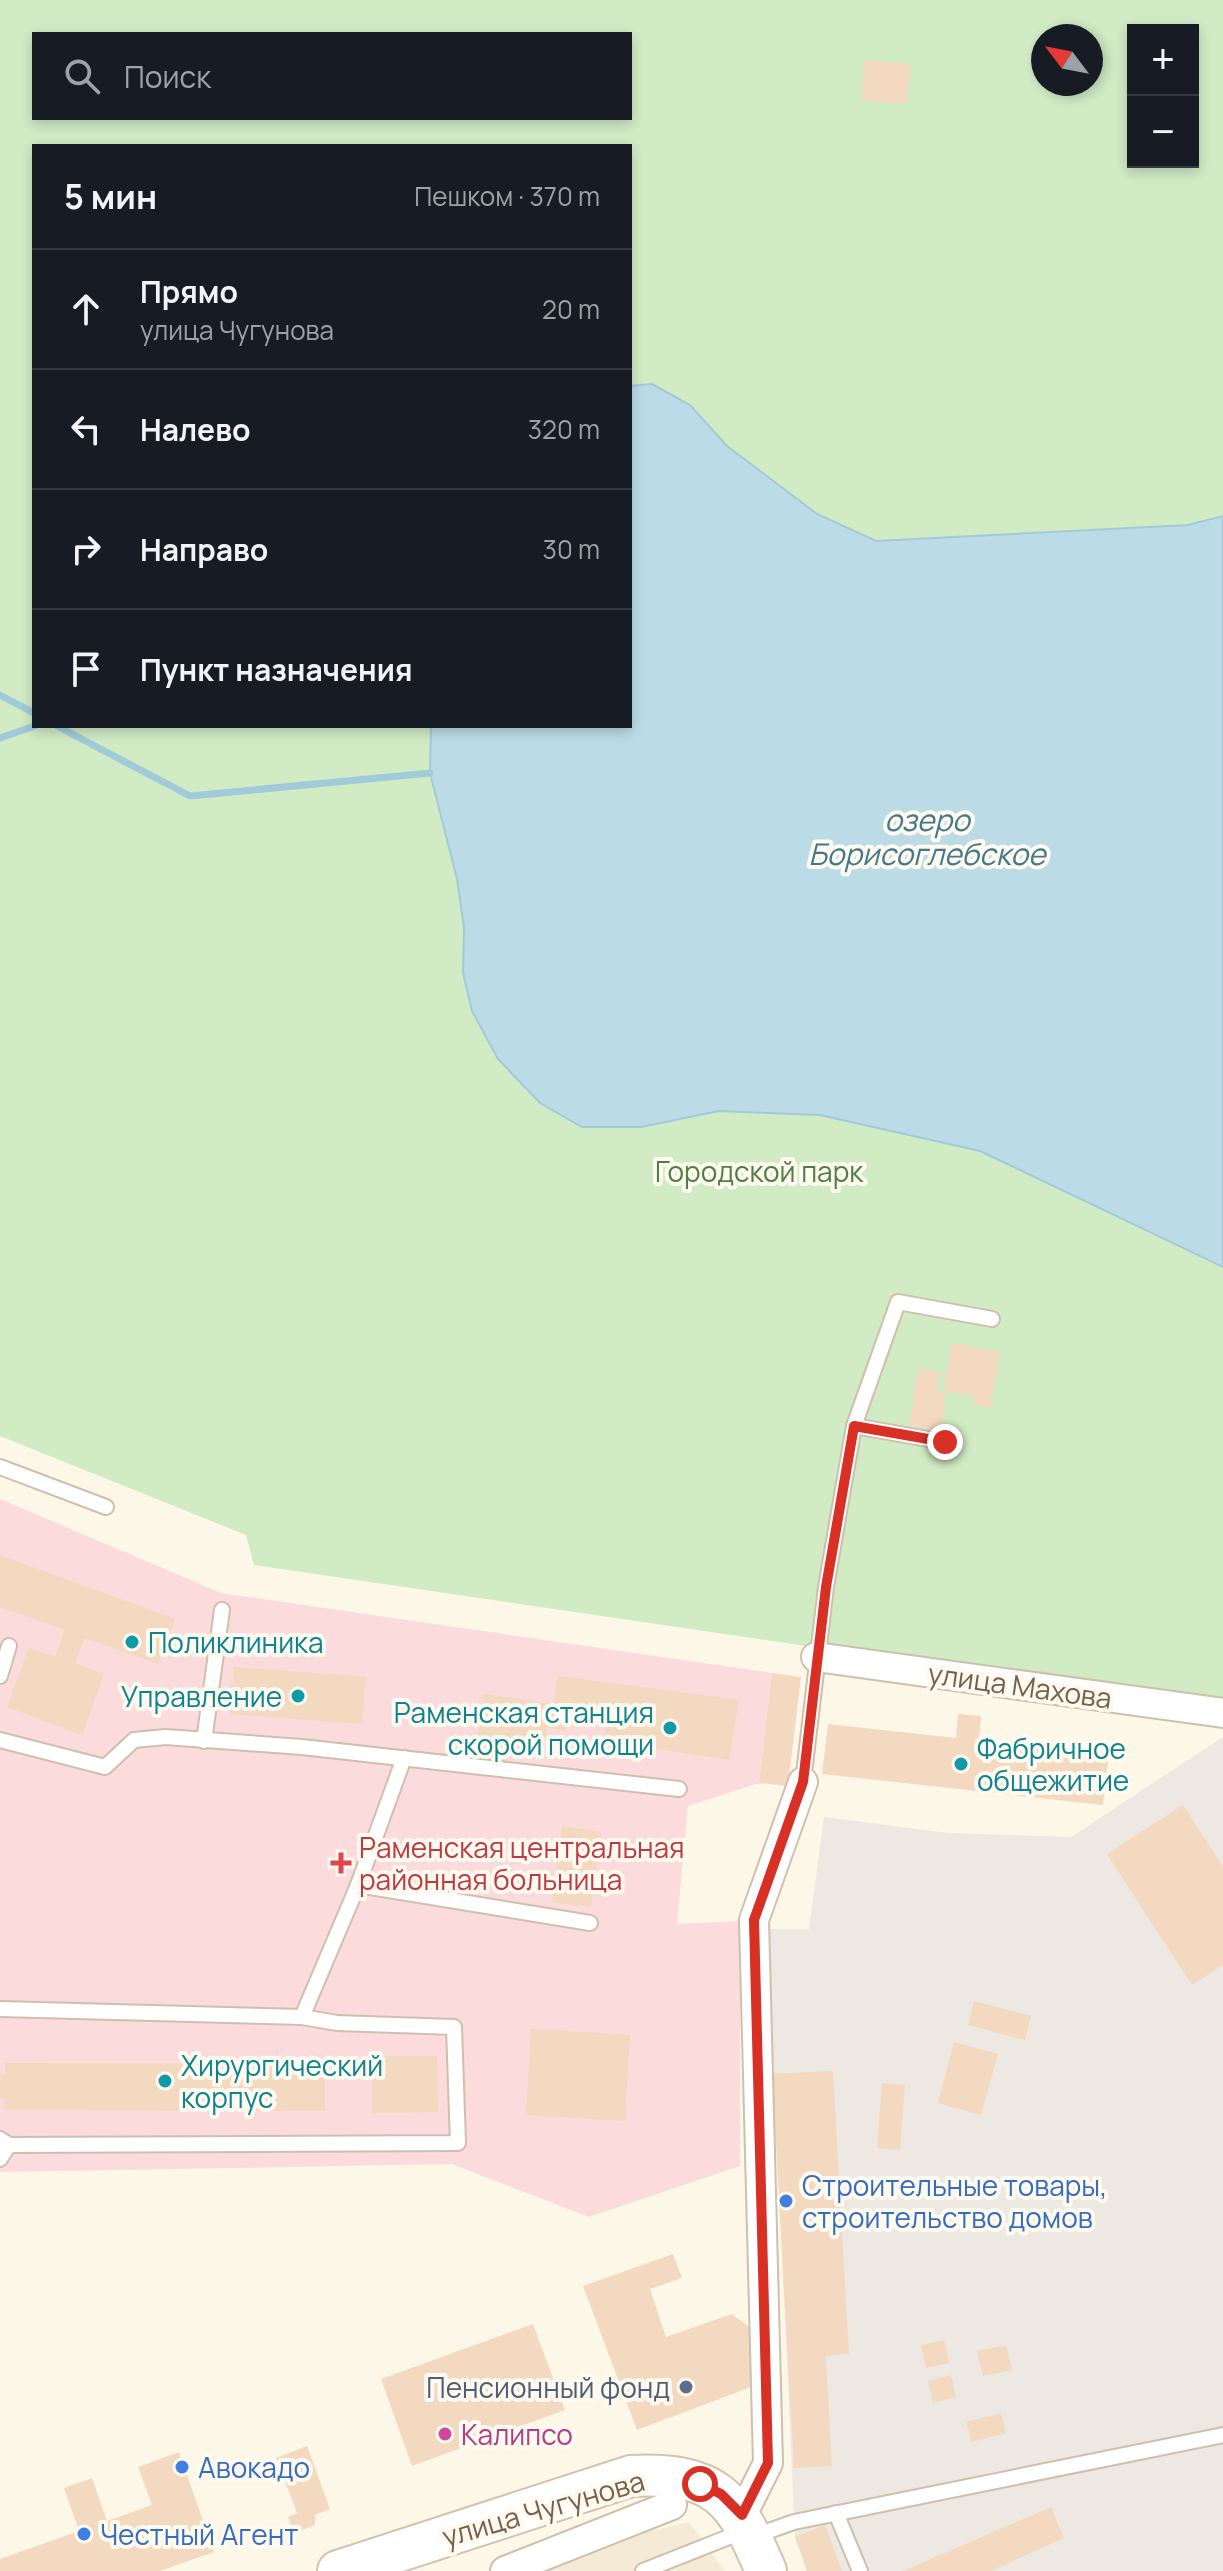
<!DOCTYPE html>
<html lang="ru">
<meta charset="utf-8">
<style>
:root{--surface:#171b24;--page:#20242c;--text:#f1f3f6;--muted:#9ea1a6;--line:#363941}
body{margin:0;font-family:Manrope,sans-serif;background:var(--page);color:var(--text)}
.controls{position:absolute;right:24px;top:24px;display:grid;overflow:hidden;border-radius:0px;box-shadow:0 4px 12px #0003}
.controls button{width:72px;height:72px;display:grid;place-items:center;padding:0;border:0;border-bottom:2px solid var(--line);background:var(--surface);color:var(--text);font:40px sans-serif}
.compass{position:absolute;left:1031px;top:24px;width:72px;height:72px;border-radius:50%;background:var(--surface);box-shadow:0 4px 12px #0003;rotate:302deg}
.stop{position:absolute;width:24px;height:24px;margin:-18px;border:6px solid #d93025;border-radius:50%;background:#fff}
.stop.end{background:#d93025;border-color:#fff;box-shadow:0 2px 8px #0008}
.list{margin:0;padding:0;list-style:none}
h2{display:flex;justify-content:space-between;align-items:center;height:104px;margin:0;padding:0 32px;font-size:34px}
h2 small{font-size:26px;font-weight:400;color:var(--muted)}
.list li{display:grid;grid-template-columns:52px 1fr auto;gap:24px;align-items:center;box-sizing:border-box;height:120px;padding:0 32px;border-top:2px solid var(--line)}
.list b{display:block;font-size:30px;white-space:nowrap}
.list p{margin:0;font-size:26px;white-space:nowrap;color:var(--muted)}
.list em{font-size:26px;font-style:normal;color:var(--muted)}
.icon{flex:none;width:44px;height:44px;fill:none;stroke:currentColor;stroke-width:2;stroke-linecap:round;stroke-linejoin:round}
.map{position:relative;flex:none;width:1223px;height:2571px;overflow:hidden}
.search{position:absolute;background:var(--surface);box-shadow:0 4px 12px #0003;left:32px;top:32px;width:600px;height:88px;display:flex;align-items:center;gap:20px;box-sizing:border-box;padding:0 28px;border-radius:0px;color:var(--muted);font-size:30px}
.panel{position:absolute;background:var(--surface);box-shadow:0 4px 12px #0003;left:32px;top:144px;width:600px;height:584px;border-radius:0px}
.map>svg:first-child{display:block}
.residential{fill:#f5ead6}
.industrial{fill:#ede8e1}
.medical{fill:#fbdbdb}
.green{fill:#d1ebc5;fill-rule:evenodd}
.water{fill:#bbdce7;stroke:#a1cbd9;stroke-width:2}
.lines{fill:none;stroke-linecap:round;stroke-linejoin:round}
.stream{stroke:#a1cbd9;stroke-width:7}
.building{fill:#f3d9bf}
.lane-casing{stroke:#cfbfad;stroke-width:18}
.street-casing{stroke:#cfbfad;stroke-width:32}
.secondary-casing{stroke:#d5c2ad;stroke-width:44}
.lane{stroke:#fff;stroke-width:14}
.street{stroke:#fff;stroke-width:28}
.secondary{stroke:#fff;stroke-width:40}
.route{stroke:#d93025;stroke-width:10}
.culture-dot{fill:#0f9aa8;stroke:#fffaef;stroke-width:3}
.health-dot{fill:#e0444e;stroke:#fffaef;stroke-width:3}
.shop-dot{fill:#3f7fe0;stroke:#fffaef;stroke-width:3}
.service-dot{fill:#5c6f8a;stroke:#fffaef;stroke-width:3}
.hotel-dot{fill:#d1479c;stroke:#fffaef;stroke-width:3}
.labels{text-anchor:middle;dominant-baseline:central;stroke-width:8;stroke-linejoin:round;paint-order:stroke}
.park-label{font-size:28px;fill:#4d7e42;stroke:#fffaef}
.culture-label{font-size:28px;fill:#0d838f;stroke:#fffaef;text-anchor:start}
.street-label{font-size:28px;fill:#785f4b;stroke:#fffaef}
.health-label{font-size:28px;fill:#be3a42;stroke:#fffaef;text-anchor:start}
.shop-label{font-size:28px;fill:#366cbe;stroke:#fffaef;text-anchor:start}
.service-label{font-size:28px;fill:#4e5e75;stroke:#fffaef;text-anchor:end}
.hotel-label{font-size:28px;fill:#b23c85;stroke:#fffaef;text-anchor:start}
.water-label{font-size:30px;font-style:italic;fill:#44788b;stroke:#fffaef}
</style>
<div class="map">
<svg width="1223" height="2571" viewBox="0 0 1223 2571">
<rect width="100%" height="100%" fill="#fdf7e8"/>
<polygon class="residential" points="689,2522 725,2571 485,2571"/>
<polygon class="industrial" points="1223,1737 1223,2571 807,2571 795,2537 767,1929 809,1929 824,1817 948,1833 1071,1837"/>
<polygon class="medical" points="0,1499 221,1593 772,1673 759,1783 688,1806 677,1924 740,1921 740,2166 589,2217 452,2164 0,2172"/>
<path class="green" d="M0,0H1223V1707L254,1565L246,1535L0,1436ZM1133,30H1193V162H1133ZM34,34H630V118H34ZM1043,36H1091V84H1043ZM34,146H630V726H34Z"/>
<polygon class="water" points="652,384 690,405 727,446 817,514 876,541 1188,525 1223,516 1223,1267 980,1151 820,1115 719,1111 641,1127 582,1127 540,1103 498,1059 472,1011 463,973 464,927 457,879 430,773 431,726 630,726 630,386"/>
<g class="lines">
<g class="stream">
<polyline points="0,695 34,713"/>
<polyline points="57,726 190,796 430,773"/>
<polyline points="0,738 35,726"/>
</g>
</g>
<g class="building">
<polygon points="864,60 910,64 907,104 861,100"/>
<polygon points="952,1343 1000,1352 990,1408 972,1404 974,1396 944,1391"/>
<polygon points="918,1368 940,1372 937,1392 946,1393 941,1431 909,1426"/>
<polygon points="0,1555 175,1619 158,1664 85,1638 75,1663 104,1674 82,1735 7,1707 29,1647 55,1657 65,1630 0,1607"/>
<polygon points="234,1667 366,1677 362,1724 230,1714"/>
<polygon points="772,1673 801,1677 788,1786 759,1783"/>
<polygon points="558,1676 739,1700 729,1760 604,1741 608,1714 593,1712 592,1718 579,1716 580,1708 569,1706 565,1731 547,1728 543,1754 476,1744 484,1694 553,1704"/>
<polygon points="958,1714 981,1716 979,1739 1109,1754 1103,1805 822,1774 828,1724 956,1738"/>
<polygon points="1183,1805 1223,1867 1223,1965 1192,1985 1107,1854"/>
<polygon points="562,1826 601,1832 591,1907 552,1902"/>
<polygon points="974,2001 1031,2016 1025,2040 968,2025"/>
<polygon points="531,2029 630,2035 625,2121 526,2115"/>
<polygon points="954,2042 998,2054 981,2115 938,2103"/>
<polygon points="372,2056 437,2056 438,2112 372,2113"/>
<polygon points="5,2063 325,2064 325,2111 4,2110 5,2099 0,2099 0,2074 5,2074"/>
<polygon points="833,2071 849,2354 826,2356 832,2466 794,2468 772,2074"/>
<polygon points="882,2083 905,2085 900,2150 877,2148"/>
<polygon points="673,2254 682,2278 650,2289 666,2337 732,2314 756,2332 759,2384 637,2430 583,2286"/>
<polygon points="533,2324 565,2410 412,2466 381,2379"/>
<polygon points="944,2340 949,2363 926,2368 921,2345"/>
<polygon points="1006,2345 1012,2370 983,2376 977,2351"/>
<polygon points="951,2375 956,2397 933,2403 928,2381"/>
<polygon points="1001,2413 1006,2433 972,2442 966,2422"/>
<polygon points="307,2446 330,2509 315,2515 315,2525 294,2533 288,2517 297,2513 276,2458"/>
<polygon points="179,2452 214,2552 160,2571 0,2571 0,2559 79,2531 64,2488 92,2478 107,2521 152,2505 138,2467"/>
<polygon points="1051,2507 1064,2538 991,2571 903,2571"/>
<polygon points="825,2525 842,2571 807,2571 795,2537"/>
</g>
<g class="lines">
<defs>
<g id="lane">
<polyline points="854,1426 945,1442"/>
<polyline points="0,1467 106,1507"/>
<polyline points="0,1676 9,1646"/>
<polyline points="0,1740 105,1767 134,1740 166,1737 302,1747 679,1789"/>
<polyline points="204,1741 222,1610"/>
<polyline points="803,1782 826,1587 854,1426 898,1302 992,1319"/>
<polyline points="358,1885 590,1923"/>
<polyline points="0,2009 302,2017 337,2023 454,2027 458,2143 9,2145"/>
<polyline points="302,2017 358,1885 404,1758"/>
<polyline points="0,2139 9,2145 0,2159"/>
<polyline points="836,2513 860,2571"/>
<polyline points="752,2537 794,2522 1223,2435"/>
<polyline points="643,2571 744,2531"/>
</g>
<g id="street">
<polyline points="816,1657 1223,1713"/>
<polyline points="742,2515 768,2463 754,1920 803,1782"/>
<polyline points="505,2571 672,2505"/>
</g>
<path id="secondary" d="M338,2571L631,2476C716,2472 735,2497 766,2571"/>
</defs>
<use href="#lane" class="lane-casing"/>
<use href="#street" class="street-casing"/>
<use href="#secondary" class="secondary-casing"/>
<use href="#lane" class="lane"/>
<use href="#street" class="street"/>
<use href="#secondary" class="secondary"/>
</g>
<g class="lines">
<polyline class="route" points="700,2484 721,2494 742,2515 768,2463 754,1920 803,1782 826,1587 854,1426 945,1442"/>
</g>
<g class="culture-dot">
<circle cx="132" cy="1642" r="8"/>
<circle cx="298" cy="1696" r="8"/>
<circle cx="670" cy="1728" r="8"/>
<circle cx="961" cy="1764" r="8"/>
<circle cx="165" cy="2081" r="8"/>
</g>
<path class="health-dot" d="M337 1851h8v8h8v8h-8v8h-8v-8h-8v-8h8z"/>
<g class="shop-dot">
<circle cx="786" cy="2201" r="8"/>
<circle cx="182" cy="2467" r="8"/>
<circle cx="84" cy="2534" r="8"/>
</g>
<circle class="service-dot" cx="686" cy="2387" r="8"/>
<circle class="hotel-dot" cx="445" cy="2434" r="8"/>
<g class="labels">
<g class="park-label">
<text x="759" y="1171">Городской парк</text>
</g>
<g class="culture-label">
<text x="148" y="1642">Поликлиника</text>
<text x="282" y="1696" text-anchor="end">Управление</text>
<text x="654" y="1712" text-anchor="end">Раменская станция<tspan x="654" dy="32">скорой помощи</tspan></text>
<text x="977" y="1748">Фабричное<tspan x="977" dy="32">общежитие</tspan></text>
<text x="181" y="2065">Хирургический<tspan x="181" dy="32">корпус</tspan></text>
</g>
<g class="street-label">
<text transform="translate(1020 1685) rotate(8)">улица Махова</text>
<text transform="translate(543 2508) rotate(-16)">улица Чугунова</text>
</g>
<g class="health-label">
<text x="359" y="1847">Раменская центральная<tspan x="359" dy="32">районная больница</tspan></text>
</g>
<g class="shop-label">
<text x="802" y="2185">Строительные товары,<tspan x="802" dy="32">строительство домов</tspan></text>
<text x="198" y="2467">Авокадо</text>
<text x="100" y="2534">Честный Агент</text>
</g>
<g class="service-label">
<text x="670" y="2387">Пенсионный фонд</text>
</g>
<g class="hotel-label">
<text x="461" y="2434">Калипсо</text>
</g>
<g class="water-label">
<text x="927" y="819">озеро<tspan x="927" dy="34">Борисоглебское</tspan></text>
</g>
</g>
</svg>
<div class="controls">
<button>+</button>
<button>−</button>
</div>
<svg class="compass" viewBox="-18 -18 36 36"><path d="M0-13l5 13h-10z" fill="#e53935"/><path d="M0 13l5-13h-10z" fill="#9ea1a6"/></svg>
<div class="stop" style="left:700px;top:2484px"></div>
<div class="stop end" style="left:945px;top:1442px"></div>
<div class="search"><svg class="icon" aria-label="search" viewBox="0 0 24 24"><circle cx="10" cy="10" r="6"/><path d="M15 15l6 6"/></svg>Поиск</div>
<section class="panel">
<h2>5 мин<small>Пешком · 370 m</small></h2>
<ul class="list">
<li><svg class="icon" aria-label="ahead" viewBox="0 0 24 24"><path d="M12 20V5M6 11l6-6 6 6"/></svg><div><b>Прямо</b><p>улица Чугунова</p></div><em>20 m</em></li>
<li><svg class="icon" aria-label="left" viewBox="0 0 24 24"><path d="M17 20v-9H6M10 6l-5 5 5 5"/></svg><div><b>Налево</b></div><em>320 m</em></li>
<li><svg class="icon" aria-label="right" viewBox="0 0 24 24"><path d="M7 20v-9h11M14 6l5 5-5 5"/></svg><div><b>Направо</b></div><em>30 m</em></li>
<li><svg class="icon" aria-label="arrive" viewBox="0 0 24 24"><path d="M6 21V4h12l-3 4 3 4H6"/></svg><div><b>Пункт назначения</b></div></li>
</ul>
</section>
</div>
